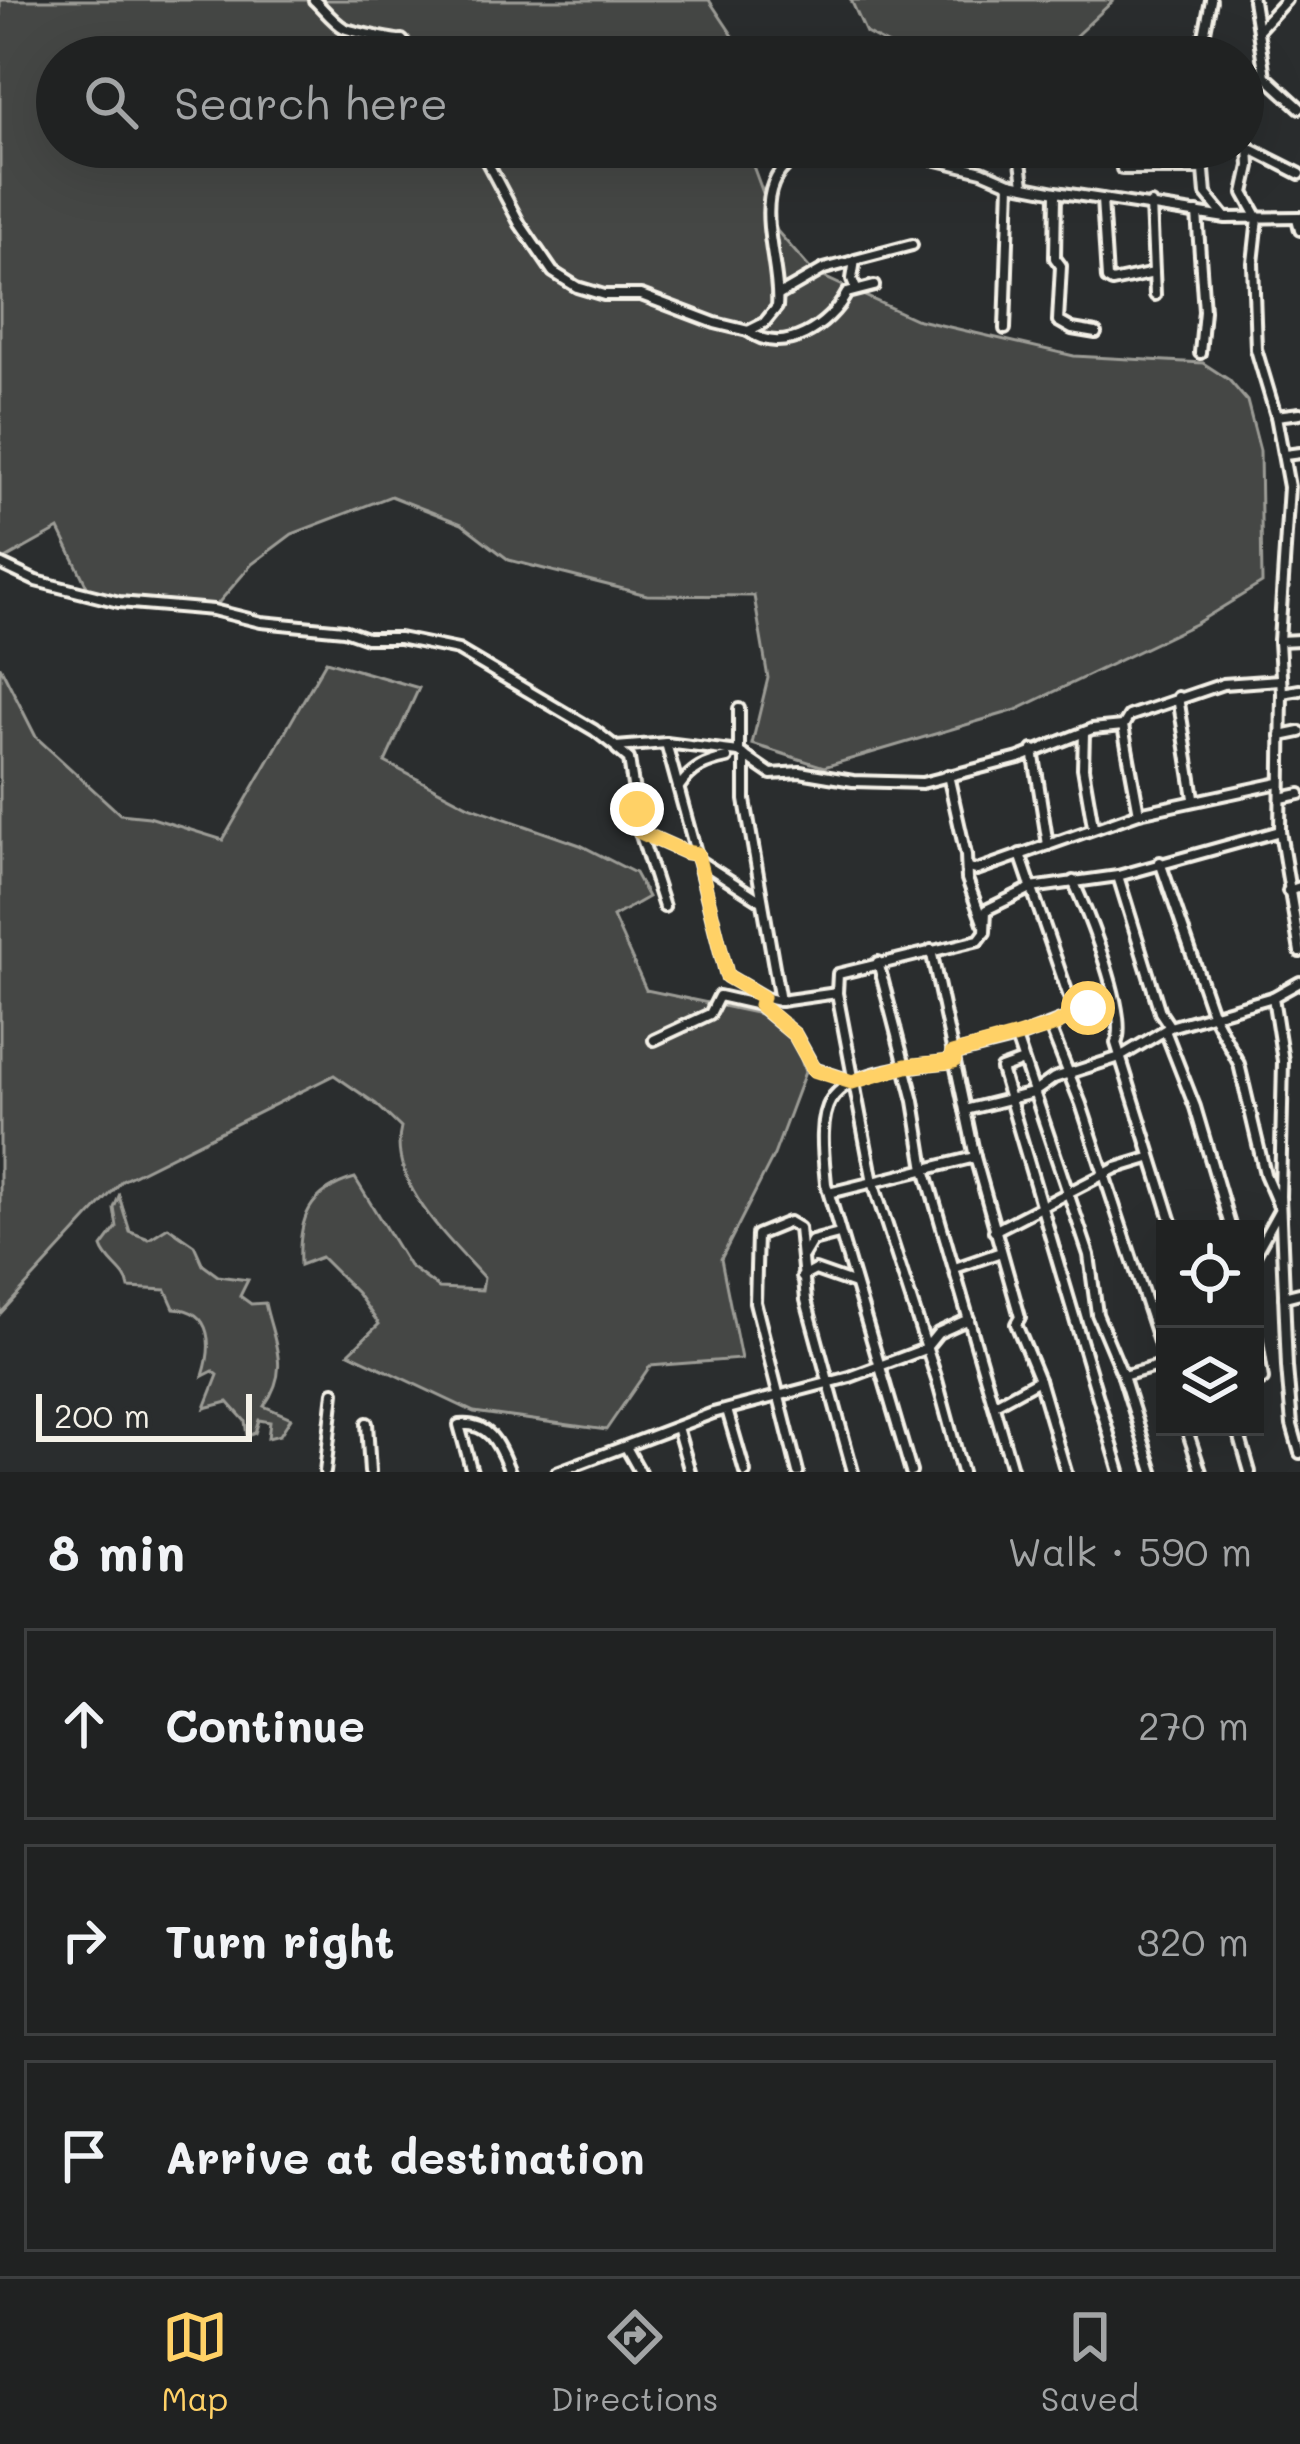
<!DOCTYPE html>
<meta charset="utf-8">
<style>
:root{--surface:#202222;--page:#282a2a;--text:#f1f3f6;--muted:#a2a4a5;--line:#3d3f40;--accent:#ffd166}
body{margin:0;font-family:Mali,sans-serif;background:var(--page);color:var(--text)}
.controls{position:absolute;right:36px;bottom:36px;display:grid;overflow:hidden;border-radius:0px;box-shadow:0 12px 48px #0002}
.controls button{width:108px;height:108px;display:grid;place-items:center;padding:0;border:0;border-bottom:3px solid var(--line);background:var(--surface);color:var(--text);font:60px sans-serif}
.scale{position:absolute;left:36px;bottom:30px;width:216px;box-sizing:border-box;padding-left:12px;border:6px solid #f4f1e8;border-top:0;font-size:33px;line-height:42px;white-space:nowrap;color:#f4f1e8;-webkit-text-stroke:9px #2a2d2e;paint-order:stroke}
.stop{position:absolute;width:36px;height:36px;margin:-27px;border:9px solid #ffd166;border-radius:50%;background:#fff}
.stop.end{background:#ffd166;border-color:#fff;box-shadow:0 3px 12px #0008}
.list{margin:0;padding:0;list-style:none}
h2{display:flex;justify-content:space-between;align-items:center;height:156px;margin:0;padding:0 48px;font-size:51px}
h2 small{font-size:39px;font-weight:400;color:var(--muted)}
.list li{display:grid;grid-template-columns:78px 1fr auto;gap:36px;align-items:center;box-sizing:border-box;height:192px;margin:0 24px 24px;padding:0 24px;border:3px solid var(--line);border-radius:0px}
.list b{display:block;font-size:45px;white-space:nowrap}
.list em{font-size:39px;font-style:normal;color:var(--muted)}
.icon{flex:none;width:66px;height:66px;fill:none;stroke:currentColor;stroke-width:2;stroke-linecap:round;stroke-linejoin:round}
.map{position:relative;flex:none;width:1300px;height:1472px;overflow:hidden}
.search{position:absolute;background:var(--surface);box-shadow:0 12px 48px #0002;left:36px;right:36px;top:36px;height:132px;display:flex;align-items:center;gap:30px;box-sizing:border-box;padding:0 42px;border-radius:66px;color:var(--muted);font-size:45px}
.sheet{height:804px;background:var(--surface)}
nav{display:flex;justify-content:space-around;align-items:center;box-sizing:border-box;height:168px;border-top:3px solid var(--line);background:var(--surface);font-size:33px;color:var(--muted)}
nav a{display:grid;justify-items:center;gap:6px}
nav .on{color:var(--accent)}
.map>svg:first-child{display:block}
.green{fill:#444645;stroke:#9c9c96;stroke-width:3}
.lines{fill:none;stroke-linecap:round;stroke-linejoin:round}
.street-casing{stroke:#f4f1e8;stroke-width:16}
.street{stroke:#2a2d2e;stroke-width:8}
.route{stroke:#ffd166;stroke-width:15}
</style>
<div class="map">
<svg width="1300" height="1472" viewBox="0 0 1300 1472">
<rect width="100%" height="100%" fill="#2a2d2e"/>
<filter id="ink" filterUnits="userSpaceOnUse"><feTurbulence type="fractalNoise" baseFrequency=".00833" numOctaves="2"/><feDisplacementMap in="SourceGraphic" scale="24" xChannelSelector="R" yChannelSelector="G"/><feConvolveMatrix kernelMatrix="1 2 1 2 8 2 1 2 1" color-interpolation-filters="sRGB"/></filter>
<g filter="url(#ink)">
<g class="green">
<polygon points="0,0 709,0 747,57 57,57 57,147 746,147 777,231 813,272 915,319 1074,356 1203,363 1229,380 1247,401 1260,451 1262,583 1195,624 1016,710 824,767 752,744 768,678 754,596 647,595 509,560 462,524 391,496 292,534 252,564 214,608 93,599 59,529 0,562"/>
<polygon points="851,0 1114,0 1053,57 912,57 866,33"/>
<path d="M326,661L419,688L385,762L469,806L580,845L635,873L648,897L613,917L646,990L789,1020L805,1072L774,1155L721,1259L741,1359L650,1366L606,1430L474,1412L349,1353L379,1324L357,1293L321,1257L300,1265C298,1220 308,1191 355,1178L409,1266L439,1288L482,1290L484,1278C451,1241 387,1183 401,1128L376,1104L334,1075L122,1181L0,1314V666L36,737L120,814L149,817L223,840Z"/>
<path d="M119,1196L130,1232L149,1239L168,1227L194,1245L203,1265L218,1276L248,1280L240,1296L251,1304L265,1303C274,1344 291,1368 264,1406L291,1418L280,1435L268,1438L270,1422L259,1420L255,1433L247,1436L245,1421L228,1402L205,1408L218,1375L213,1371L203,1376C212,1348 214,1311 174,1308L166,1290L129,1288C127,1271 107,1264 102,1247L117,1227L114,1208Z"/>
</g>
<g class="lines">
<defs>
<g id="street">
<path d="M314,0C323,8 333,22 344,28C350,31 396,41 402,40L417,57"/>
<polyline points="1253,0 1265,76 1300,108"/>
<polyline points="1259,29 1286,0"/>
<polyline points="1200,57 1211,0"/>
<polyline points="1243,145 1300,174"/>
<path d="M479,147L520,224L553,272L577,287L604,295H641L715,323L748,331L764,323L777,307C782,259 741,181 803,155L933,159L982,171L1010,183L1056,192L1226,218L1300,217"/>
<polyline points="1019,147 1024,184"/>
<polyline points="1202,147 1206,194 1224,216"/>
<polyline points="1249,147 1250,166 1244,193 1258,218 1253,263 1256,349 1276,416 1289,487 1279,641 1282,693 1280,831 1300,952"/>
<polyline points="1122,169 1201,169"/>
<polyline points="1056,192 1055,258 1061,266 1058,321 1072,329 1096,333"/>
<polyline points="1102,199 1107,279 1112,282 1154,273"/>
<polyline points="1151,204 1155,295"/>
<polyline points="1197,213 1204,311 1200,353"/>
<polyline points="1297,218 1300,230"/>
<polyline points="856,289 852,279 855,260 912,245"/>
<polyline points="779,295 824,269 854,261"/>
<polyline points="1005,329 1010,183"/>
<path d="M748,331C784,358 830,325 847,293L874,286"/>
<polyline points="1276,416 1300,413"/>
<polyline points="1285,455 1300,453"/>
<polyline points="0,564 36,581 119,602 213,610 261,622 344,630 367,638 399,638 458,650 594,730 616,747 666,743 739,752 771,774 800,772 853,781 922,783 1019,758 1092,729 1123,726 1129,716 1223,684 1280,680"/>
<polyline points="1279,641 1300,640"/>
<polyline points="1282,693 1300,690"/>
<polyline points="1178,697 1194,798"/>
<polyline points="1123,726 1139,813"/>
<polyline points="1084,733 1083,768 1093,826"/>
<polyline points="1281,736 1300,732"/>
<polyline points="666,743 698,860 760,900"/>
<polyline points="617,749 629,759 640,832 664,907"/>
<polyline points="1033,750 1048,845"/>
<polyline points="739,752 739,709"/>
<polyline points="745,756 745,800 780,1001 837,993"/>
<polyline points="948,775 966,855 967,879 983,923"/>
<path d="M679,787C692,768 706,762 727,758"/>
<polyline points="1281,798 1300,794"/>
<polyline points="640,832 685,852 697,854"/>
<polyline points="698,860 727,976 765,998 780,1001"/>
<polyline points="1160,862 1212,1013 1239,1064 1265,1174 1280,1209 1255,1254"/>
<polyline points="968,868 977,870 1139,813 1279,783"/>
<polyline points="1118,876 1160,1012 1170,1027"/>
<path d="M1073,881C1087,910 1130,1018 1116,1043L1174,1229"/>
<polyline points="1288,891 1300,887"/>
<polyline points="931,950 975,1157 1020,1317 1016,1324 1039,1380 1066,1472"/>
<polyline points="878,962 914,1101 925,1169 1013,1472"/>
<polyline points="1300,982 1273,997 1283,1061 1280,1196 1287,1367 1292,1425 1300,1453"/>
<polyline points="759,1005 795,1035 814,1069 851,1081"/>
<polyline points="1071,1017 1113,998"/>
<polyline points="1050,1027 1081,1104 1165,1360"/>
<polyline points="1166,1033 1195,1107 1231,1229"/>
<polyline points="1016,1038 1089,1255 1097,1314 1123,1376 1153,1472"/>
<polyline points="654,1040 710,1014 719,996 759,1005 762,997"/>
<polyline points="952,1054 1016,1038 1071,1017 1070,1000 1020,854"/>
<polyline points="1023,1061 1001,1069 1120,1472"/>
<polyline points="965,1110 1033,1093 1054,1078 1120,1057 1170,1027 1273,997"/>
<polyline points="829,1193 975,1157"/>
<polyline points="994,1231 1116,1168 1149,1158"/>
<polyline points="803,1256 812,1241 839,1234"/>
<polyline points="955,1268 1001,1252"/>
<polyline points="802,1277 815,1270 855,1284"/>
<polyline points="1284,1297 1300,1293"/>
<polyline points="1255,1329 1263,1379 1255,1384"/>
<polyline points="1123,1376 1165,1364"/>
<polyline points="995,1404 1039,1380"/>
<polyline points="727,1410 745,1472"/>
<polyline points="367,1423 370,1472"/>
<polyline points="677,1427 690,1472"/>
<polyline points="1186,1427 1201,1472"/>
<polyline points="1237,1427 1250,1472"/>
<polyline points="626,1447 640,1472"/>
<polyline points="325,1472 334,1392"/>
<path d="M472,1472L459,1425C492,1422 499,1447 510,1472"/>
<polyline points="557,1472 713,1413 850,1377 925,1349 938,1333 969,1319"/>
<polyline points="798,1472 755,1302 757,1235 789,1222 799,1228 806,1300 853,1472"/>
<path d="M911,1472L826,1184C824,1160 818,1121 831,1100C850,1069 921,1065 954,1061"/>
<polyline points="962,1472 937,1380 873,1182 837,993 838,974 979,940 985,932 986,910 1031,888 1118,876 1280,831"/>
</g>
</defs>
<use href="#street" class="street-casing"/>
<use href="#street" class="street"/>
</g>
</g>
<g class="lines" filter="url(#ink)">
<polyline class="route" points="637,809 640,832 685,852 697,854 727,976 762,997 760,1005 795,1035 814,1070 852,1082 906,1066 954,1061 952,1054 1050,1027 1088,1008"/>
</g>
</svg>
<div class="controls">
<button><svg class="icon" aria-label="locate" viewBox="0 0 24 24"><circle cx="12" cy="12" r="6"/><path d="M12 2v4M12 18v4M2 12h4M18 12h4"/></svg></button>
<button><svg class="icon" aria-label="layers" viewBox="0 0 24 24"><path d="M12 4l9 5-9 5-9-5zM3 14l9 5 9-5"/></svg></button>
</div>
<div class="scale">200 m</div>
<div class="stop" style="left:1088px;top:1008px"></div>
<div class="stop end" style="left:637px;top:809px"></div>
<div class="search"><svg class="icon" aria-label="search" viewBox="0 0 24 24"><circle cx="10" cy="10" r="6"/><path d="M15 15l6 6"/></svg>Search here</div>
</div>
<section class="sheet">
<h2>8 min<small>Walk · 590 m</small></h2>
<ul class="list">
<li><svg class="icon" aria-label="ahead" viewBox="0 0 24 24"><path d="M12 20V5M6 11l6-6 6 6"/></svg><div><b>Continue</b></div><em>270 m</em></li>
<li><svg class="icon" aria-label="right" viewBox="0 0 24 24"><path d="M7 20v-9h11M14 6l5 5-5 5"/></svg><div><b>Turn right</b></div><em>320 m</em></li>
<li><svg class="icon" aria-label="arrive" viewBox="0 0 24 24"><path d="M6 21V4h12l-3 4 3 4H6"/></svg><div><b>Arrive at destination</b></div></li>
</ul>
</section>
<nav>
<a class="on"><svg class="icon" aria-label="map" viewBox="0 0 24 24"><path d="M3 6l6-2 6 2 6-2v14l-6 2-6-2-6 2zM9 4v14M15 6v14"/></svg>Map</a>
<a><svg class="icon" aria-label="directions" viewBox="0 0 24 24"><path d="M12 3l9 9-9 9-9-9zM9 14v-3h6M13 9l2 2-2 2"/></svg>Directions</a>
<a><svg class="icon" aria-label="saved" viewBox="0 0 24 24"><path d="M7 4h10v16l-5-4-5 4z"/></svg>Saved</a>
</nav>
